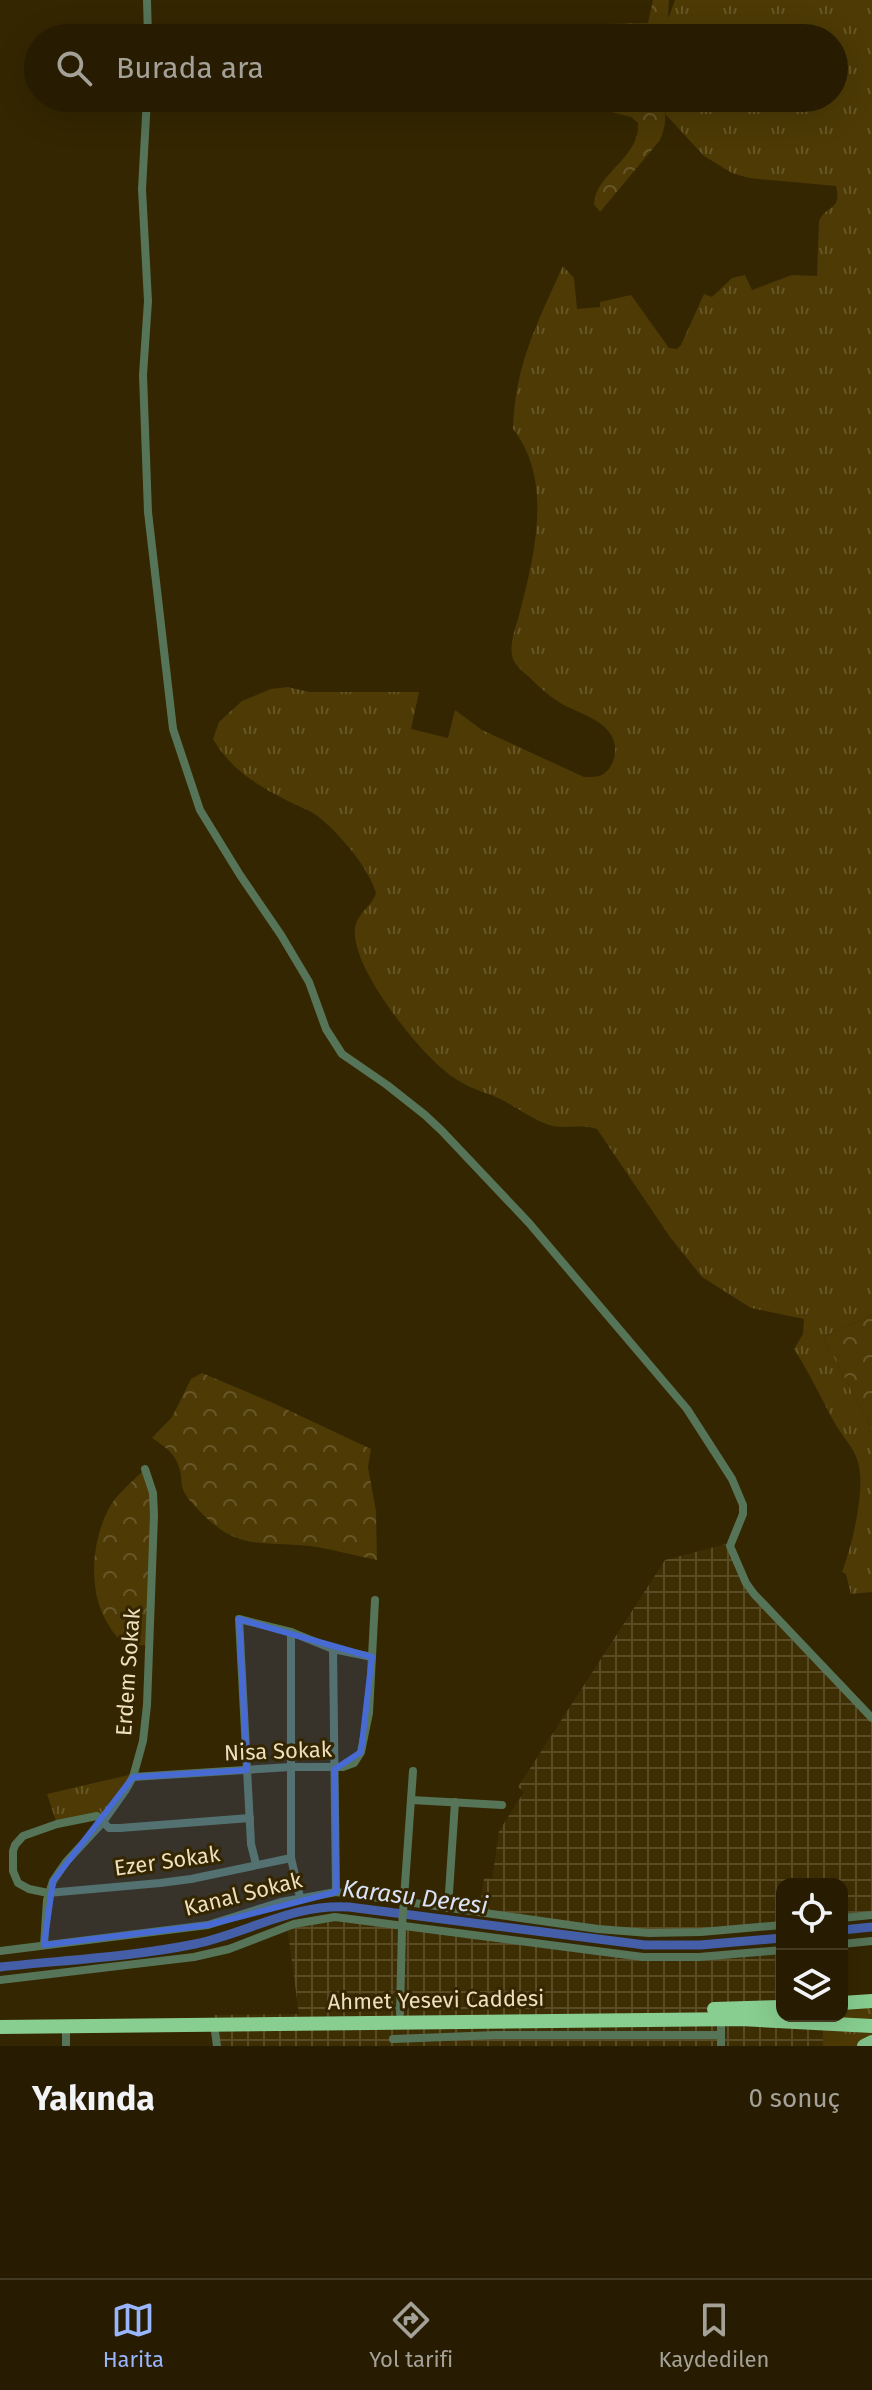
<!DOCTYPE html>
<html lang="tr">
<meta charset="utf-8">
<style>
:root{--surface:#271c01;--page:#2f250b;--text:#f1f3f6;--muted:#a4a199;--line:#433a23;--accent:#99b5fd}
body{margin:0;font-family:"Fira Sans",sans-serif;background:var(--page);color:var(--text)}
.controls{position:absolute;right:24px;bottom:24px;display:grid;overflow:hidden;border-radius:16px;box-shadow:0 8px 32px #0002}
.controls button{width:72px;height:72px;display:grid;place-items:center;padding:0;border:0;border-bottom:2px solid var(--line);background:var(--surface);color:var(--text);font:40px sans-serif}
.list{margin:0;padding:0;list-style:none}
h2{display:flex;justify-content:space-between;align-items:center;height:104px;margin:0;padding:0 32px;font-size:34px}
h2 small{font-size:26px;font-weight:400;color:var(--muted)}
.icon{flex:none;width:44px;height:44px;fill:none;stroke:currentColor;stroke-width:2;stroke-linecap:round;stroke-linejoin:round}
.map{position:relative;flex:none;width:872px;height:2046px;overflow:hidden}
.search{position:absolute;background:var(--surface);box-shadow:0 8px 32px #0002;left:24px;right:24px;top:24px;height:88px;display:flex;align-items:center;gap:20px;box-sizing:border-box;padding:0 28px;border-radius:44px;color:var(--muted);font-size:30px}
.sheet{height:232px;background:var(--surface)}
nav{display:flex;justify-content:space-around;align-items:center;box-sizing:border-box;height:112px;border-top:2px solid var(--line);background:var(--surface);font-size:22px;color:var(--muted)}
nav a{display:grid;justify-items:center;gap:4px}
nav .on{color:var(--accent)}
.map>svg:first-child{display:block}
.industrial{fill:url(#industrial-grid)}
.grass{fill:url(#grass-tufts)}
.forest{fill:url(#forest-crowns)}
.lines{fill:none;stroke-linecap:round;stroke-linejoin:round}
.canal{stroke:#445ea8;stroke-width:9}
.minor{stroke:#567458;stroke-width:8}
.primary{stroke:#80bf87;stroke-width:14}
.trunk{stroke:#88ce90;stroke-width:14}
.marked{fill:#476bd3;fill-opacity:0.2;stroke:#476bd3;stroke-width:6;stroke-linejoin:round}
.labels{text-anchor:middle;dominant-baseline:central;stroke-width:6;stroke-linejoin:round;paint-order:stroke}
.street-label{font-size:22px;fill:#eedfbe;stroke:#342601}
.water-label{font-size:24px;font-style:italic;fill:#d9e2f7;stroke:#342601}
</style>
<div class="map">
<svg width="872" height="2046" viewBox="0 0 872 2046">
<defs>
<pattern id="industrial-grid" width="8" height="8" patternUnits="userSpaceOnUse" patternTransform="scale(2)"><rect width="8" height="8" fill="#3e2e03"/><path d="M0 4h8M4 0v8" fill="none" stroke="#5a4c26"/></pattern>
<pattern id="grass-tufts" width="24" height="20" patternUnits="userSpaceOnUse" patternTransform="scale(2)"><rect width="24" height="20" fill="#4d3a05"/><path d="M3 7l-1-3M5 7V3M7 7l1-3M15 17l-1-3M17 17v-4M19 17l1-3" fill="none" stroke="#675628"/></pattern>
<pattern id="forest-crowns" width="20" height="18" patternUnits="userSpaceOnUse" patternTransform="scale(2)"><rect width="20" height="18" fill="#4d3a05"/><path d="M2 6a3 3 0 1 1 6 0M12 15a3 3 0 1 1 6 0" fill="none" stroke="#675628"/></pattern>
</defs>
<rect width="100%" height="100%" fill="#342601"/>
<g class="industrial">
<polygon points="730,1543 746,1583 872,1718 872,1915 842,1918 842,1884 782,1884 782,1925 649,1933 479,1912 484,1878 492,1879 499,1831 524,1792 518,1787 665,1560"/>
<polygon points="323,1918 643,1957 782,1950 782,2007 770,2020 811,2023 872,2046 217,2046 214,2015 299,2014 287,1926"/>
</g>
<g class="grass">
<path d="M675,0H872V1315L823,1337L872,1429V1592L851,1594L846,1574L842,1572C852,1546 866,1489 858,1462C854,1447 840,1434 833,1420C820,1396 809,1372 794,1349L803,1334L804,1319L751,1308L702,1277L670,1237L597,1129C581,1123 565,1130 549,1125C527,1117 509,1101 488,1094C473,1089 458,1082 445,1071C416,1048 351,967 355,929C357,912 372,907 376,893C369,868 337,830 316,815C308,809 297,806 288,801C257,785 232,771 213,739L219,722L242,701L271,689L288,687L309,692H419L411,729L448,738L455,710L482,730L584,777C593,777 601,778 607,771C617,761 618,743 609,732C598,718 577,712 562,704C550,697 539,687 529,677C523,672 516,666 513,659C508,643 517,626 520,611C535,555 553,479 513,429C515,365 537,323 563,266L574,278L577,309L600,307V302L631,295L669,348L677,349L681,345L704,294L712,297L732,278L745,275L752,290L792,275L817,276L819,221C827,204 842,211 836,186L749,178L732,173L704,156L678,128L666,115L663,98H834V38H667L668,19Z"/>
<polygon points="133,1774 103,1822 96,1816 57,1824 47,1794"/>
<polygon points="872,2001 872,2042 864,2046 823,2046 823,2024 770,2020 782,2007 782,2016 842,2016 842,2003"/>
</g>
<g class="forest">
<polygon points="653,0 669,0 667,38 609,34 606,31 606,27 609,24 648,23"/>
<path d="M564,98H611L639,103L647,98H663C667,113 666,126 660,140L600,212L594,204C595,174 641,157 638,123L631,117L565,100Z"/>
<polygon points="872,1315 872,1429 823,1337"/>
<path d="M202,1373L273,1403L371,1449L368,1467L376,1511L377,1560C355,1556 333,1549 310,1546C251,1540 236,1552 192,1503C176,1485 185,1482 178,1464C173,1451 162,1445 152,1438L172,1417L191,1379Z"/>
<path d="M145,1469L152,1486L149,1645C143,1645 136,1646 130,1645C120,1642 113,1633 108,1624C88,1592 91,1544 108,1510C116,1494 132,1482 145,1469Z"/>
</g>
<g class="lines">
<g class="canal">
<polyline points="842,1930 872,1927"/>
<path d="M0,1967C65,1960 131,1957 195,1944C247,1933 295,1903 349,1907L645,1945H700L782,1938"/>
</g>
<g class="minor">
<polyline points="147,0 148,38"/>
<polyline points="147,98 142,189 148,301 143,375 148,512 173,729 200,810 240,875 281,935 309,982 326,1029 342,1054 387,1085 425,1115 442,1131 529,1223 687,1409 732,1479 743,1505 743,1514 730,1546 746,1583 754,1594 872,1718"/>
<polyline points="291,1632 291,1858 300,1897"/>
<polyline points="333,1649 336,1892"/>
<polyline points="133,1777 291,1767 343,1767 354,1763 361,1752 369,1713 375,1600"/>
<polyline points="411,1800 502,1805"/>
<polyline points="250,1818 120,1828 109,1828 97,1816 57,1824 23,1836 15,1845 13,1851 13,1871 18,1883 29,1889 48,1893 160,1883 191,1879 291,1858"/>
<polyline points="256,1864 251,1844 239,1619 291,1632 333,1649 372,1657"/>
<polyline points="448,1908 455,1802"/>
<polyline points="842,1918 872,1915"/>
<polyline points="842,1944 872,1941"/>
<polyline points="44,1945 47,1900 53,1881 66,1862 103,1822 125,1791 133,1777 143,1741 147,1705 154,1515 153,1493 145,1469"/>
<polyline points="0,1951 208,1925 281,1902 336,1892 598,1929 649,1933 701,1932 782,1925"/>
<polyline points="0,1980 194,1957 229,1949 294,1924 335,1917 643,1957 699,1957 782,1950"/>
<polyline points="400,2013 402,1927 413,1771"/>
<polyline points="214,2024 217,2046"/>
<polyline points="393,2039 496,2035 721,2035"/>
<polyline points="66,2046 66,2026"/>
<polyline points="721,2046 721,2019"/>
</g>
<polyline class="primary" points="864,2046 872,2042"/>
<g class="trunk">
<polyline points="842,2003 872,2001"/>
<polyline points="714,2009 782,2007"/>
<polyline points="0,2027 741,2019 872,2026"/>
</g>
</g>
<path class="marked" d="M239,1619L372,1657L361,1752L335,1769L336,1892L208,1925L44,1945L53,1881L133,1777L247,1770Z"/>
<g class="labels">
<g class="street-label">
<text transform="translate(128 1672) rotate(-86)">Erdem Sokak</text>
<text transform="translate(278 1751) rotate(-2)">Nisa Sokak</text>
<text transform="translate(167 1861) rotate(-8)">Ezer Sokak</text>
<text transform="translate(243 1894) rotate(-14)">Kanal Sokak</text>
<text transform="translate(436 2000) rotate(-1)">Ahmet Yesevi Caddesi</text>
</g>
<g class="water-label">
<text transform="translate(415 1897) rotate(7)">Karasu Deresi</text>
</g>
</g>
</svg>
<div class="controls">
<button><svg class="icon" aria-label="locate" viewBox="0 0 24 24"><circle cx="12" cy="12" r="6"/><path d="M12 2v4M12 18v4M2 12h4M18 12h4"/></svg></button>
<button><svg class="icon" aria-label="layers" viewBox="0 0 24 24"><path d="M12 4l9 5-9 5-9-5zM3 14l9 5 9-5"/></svg></button>
</div>
<div class="search"><svg class="icon" aria-label="search" viewBox="0 0 24 24"><circle cx="10" cy="10" r="6"/><path d="M15 15l6 6"/></svg>Burada ara</div>
</div>
<section class="sheet">
<h2>Yakında<small>0 sonuç</small></h2>
<ul class="list">
</ul>
</section>
<nav>
<a class="on"><svg class="icon" aria-label="map" viewBox="0 0 24 24"><path d="M3 6l6-2 6 2 6-2v14l-6 2-6-2-6 2zM9 4v14M15 6v14"/></svg>Harita</a>
<a><svg class="icon" aria-label="directions" viewBox="0 0 24 24"><path d="M12 3l9 9-9 9-9-9zM9 14v-3h6M13 9l2 2-2 2"/></svg>Yol tarifi</a>
<a><svg class="icon" aria-label="saved" viewBox="0 0 24 24"><path d="M7 4h10v16l-5-4-5 4z"/></svg>Kaydedilen</a>
</nav>
